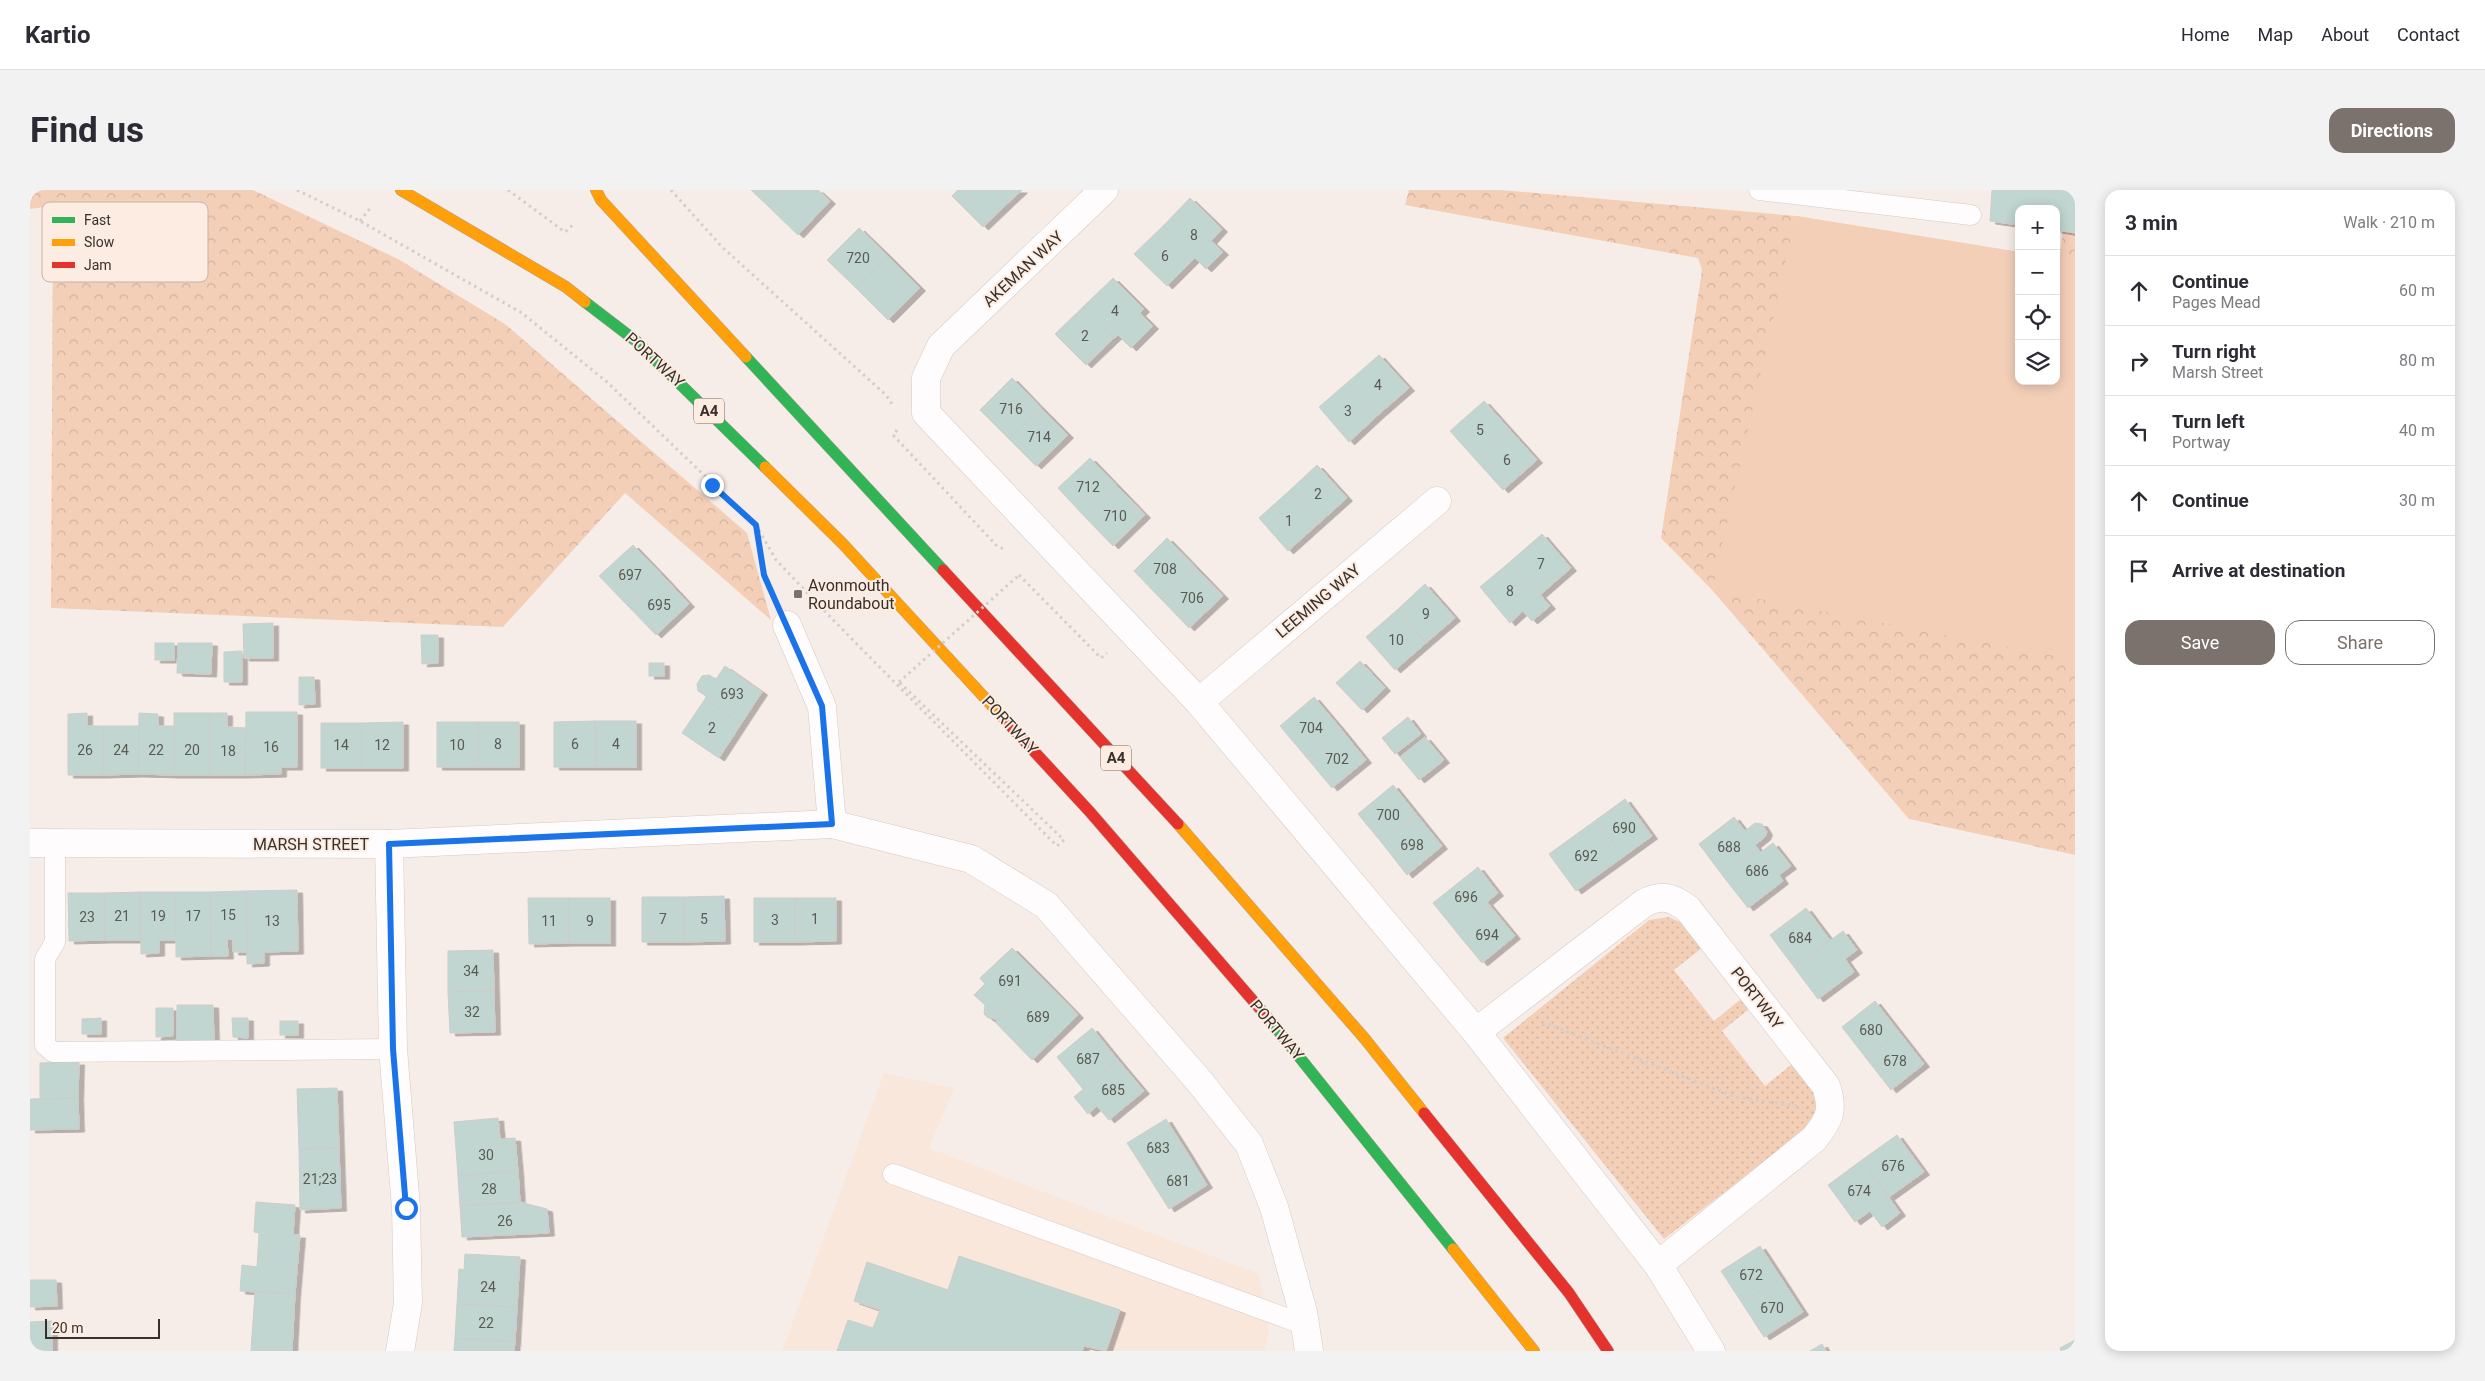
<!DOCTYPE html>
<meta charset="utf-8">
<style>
:root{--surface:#fff;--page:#f2f2f3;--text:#2b2b33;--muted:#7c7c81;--line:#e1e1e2;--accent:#7b726d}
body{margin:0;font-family:Roboto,sans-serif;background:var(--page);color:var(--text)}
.controls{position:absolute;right:15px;top:15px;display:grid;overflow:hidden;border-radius:10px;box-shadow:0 2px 12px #0003}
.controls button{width:45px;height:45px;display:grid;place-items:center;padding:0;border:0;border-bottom:1px solid var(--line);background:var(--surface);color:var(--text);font:25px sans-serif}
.scale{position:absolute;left:15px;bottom:12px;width:115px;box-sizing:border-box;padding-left:5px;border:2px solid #38302b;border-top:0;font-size:14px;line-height:18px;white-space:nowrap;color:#38302b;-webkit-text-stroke:4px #fdece2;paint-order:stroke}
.stop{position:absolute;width:15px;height:15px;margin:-11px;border:4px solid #1a73e8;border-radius:50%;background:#fff}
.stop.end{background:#1a73e8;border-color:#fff;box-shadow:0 1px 5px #0008}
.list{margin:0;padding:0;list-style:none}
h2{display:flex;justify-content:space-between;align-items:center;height:65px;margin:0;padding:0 20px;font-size:21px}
h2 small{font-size:16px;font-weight:400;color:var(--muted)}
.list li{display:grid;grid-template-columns:32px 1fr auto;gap:15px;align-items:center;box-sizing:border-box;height:70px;padding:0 20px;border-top:1px solid var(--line)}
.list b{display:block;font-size:19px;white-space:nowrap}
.list p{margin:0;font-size:16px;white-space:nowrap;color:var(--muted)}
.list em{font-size:16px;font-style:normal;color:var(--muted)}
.actions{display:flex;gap:10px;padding:15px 20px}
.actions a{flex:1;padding:11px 0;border:1px solid var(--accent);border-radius:15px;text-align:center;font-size:18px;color:var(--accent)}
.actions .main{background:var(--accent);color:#fff}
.icon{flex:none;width:28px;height:28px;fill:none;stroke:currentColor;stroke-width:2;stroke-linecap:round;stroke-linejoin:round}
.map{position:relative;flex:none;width:2045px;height:1161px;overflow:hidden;border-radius:15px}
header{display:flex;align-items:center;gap:30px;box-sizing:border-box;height:70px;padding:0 25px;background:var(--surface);border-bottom:1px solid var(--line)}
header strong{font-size:24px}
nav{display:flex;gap:28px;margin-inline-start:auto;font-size:18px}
.intro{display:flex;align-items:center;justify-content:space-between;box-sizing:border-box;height:120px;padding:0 30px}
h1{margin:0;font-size:35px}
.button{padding:12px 22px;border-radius:15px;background:var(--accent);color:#fff;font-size:18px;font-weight:700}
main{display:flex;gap:30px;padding:0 30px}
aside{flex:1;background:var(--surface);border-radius:15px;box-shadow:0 2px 12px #0003}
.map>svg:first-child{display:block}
.built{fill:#fae7db}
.grass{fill:url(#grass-dots)}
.park{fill:url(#park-crowns)}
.pitch{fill:#f3cfb8}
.building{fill:#c1d6d1;stroke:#cccdca;filter:url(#shadow)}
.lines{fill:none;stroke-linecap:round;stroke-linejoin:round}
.lane-casing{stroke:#d3cac5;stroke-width:21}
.street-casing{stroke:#d3cac5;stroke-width:29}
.fast-casing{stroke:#b0a096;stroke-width:12}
.slow-casing{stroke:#b0a096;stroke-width:12}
.jam-casing{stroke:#b0a096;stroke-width:12}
.path{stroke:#d3cecd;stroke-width:3;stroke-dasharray:2.5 4;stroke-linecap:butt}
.lane{stroke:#fefcfc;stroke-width:20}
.street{stroke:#fefcfc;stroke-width:28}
.fast{stroke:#30b455;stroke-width:11}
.slow{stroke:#ff9f0a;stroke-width:11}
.jam{stroke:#e5322d;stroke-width:11}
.path-bridge{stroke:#d3cecd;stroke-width:3;stroke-dasharray:2.5 4;stroke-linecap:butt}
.route{stroke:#1a73e8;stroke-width:6}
.poi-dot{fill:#7b726d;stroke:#fdece2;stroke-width:2}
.labels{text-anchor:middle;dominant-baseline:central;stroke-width:4;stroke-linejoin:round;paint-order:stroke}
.number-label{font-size:14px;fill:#5a5a54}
.shield{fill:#fdece2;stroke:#736862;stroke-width:1}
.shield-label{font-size:15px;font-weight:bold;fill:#38302b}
.street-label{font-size:16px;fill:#38302b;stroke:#fdece2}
.poi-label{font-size:16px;fill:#38302b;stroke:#fdece2;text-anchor:start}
.key{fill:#fdece2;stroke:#c2b4ab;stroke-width:1}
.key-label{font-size:14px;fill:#38302b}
</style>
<header>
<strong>Kartio</strong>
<nav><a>Home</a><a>Map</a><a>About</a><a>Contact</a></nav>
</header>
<div class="intro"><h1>Find us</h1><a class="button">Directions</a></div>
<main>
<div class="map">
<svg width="2045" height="1161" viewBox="0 0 2045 1161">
<defs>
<pattern id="grass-dots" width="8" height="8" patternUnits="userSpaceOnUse" patternTransform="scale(1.25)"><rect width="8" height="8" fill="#f3cfb8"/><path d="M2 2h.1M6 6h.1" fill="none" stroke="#d1b29e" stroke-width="1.8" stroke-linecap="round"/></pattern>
<pattern id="park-crowns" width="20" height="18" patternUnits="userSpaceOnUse" patternTransform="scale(1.25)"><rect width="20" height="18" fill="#f3cfb8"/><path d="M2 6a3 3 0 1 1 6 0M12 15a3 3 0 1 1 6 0" fill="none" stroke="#d1b29e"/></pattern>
<filter id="shadow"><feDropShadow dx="5.5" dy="3" stdDeviation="0" flood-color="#0004"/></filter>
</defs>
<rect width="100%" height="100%" fill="#f7ede8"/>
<polygon class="built" points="854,883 924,898 899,958 1229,1084 1239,1141 1235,1161 752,1161"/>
<polygon class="grass" points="1639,727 1652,733 1672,758 1644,780 1684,831 1711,809 1719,819 1692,841 1735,896 1762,874 1781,896 1789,912 1780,936 1634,1049 1473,848 1619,730"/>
<g class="park">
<polygon points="0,0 223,0 368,69 475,134 717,343 741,430 595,303 473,437 21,418 23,16 0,19"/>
<polygon points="1379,0 1470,0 1766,26 1989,62 1989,191 2026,191 2026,68 2029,68 2033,41 2045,43 2045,665 1879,629 1682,400 1631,348 1672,80 1668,68 1375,15"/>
</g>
<polygon class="pitch" points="1766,26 1989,62 1989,191 2026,191 2026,68 2045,71 2045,470 1682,400"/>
<g class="building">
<polygon points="721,0 754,0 738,16"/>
<polygon points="754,0 788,0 800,11 768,45 738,16"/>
<polygon points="928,0 966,0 978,13 953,37 922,6"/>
<polygon points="966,0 992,0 978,13"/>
<polygon points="1962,0 2045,0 2045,43 2026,40 2026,19 1989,19 1989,35 1960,31"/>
<polygon points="1160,8 1192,39 1181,51 1193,62 1176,79 1133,36"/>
<polygon points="1133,36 1165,68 1137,96 1104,64"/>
<polygon points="829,38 858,66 826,98 797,70"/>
<polygon points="858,66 890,98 858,130 826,98"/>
<polygon points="1083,88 1114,119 1110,123 1123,136 1101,158 1088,145 1084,148 1054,116"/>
<polygon points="1054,116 1084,148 1056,175 1025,144"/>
<polygon points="1349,165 1379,198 1348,225 1318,192"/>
<polygon points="982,188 1011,218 979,249 950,220"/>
<polygon points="1318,192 1348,225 1319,252 1289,217"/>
<polygon points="1454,211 1480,240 1446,270 1420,241"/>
<polygon points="1011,218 1038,245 1006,276 979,249"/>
<polygon points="1480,240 1507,270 1473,300 1446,270"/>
<polygon points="1060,268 1087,296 1055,327 1028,298"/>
<polygon points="1287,275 1317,308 1288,334 1259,301"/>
<polygon points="1087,296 1115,325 1083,356 1055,327"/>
<polygon points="1259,301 1288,334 1258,361 1229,328"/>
<polygon points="1512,344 1541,378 1510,405 1481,371"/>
<polygon points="1137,348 1166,378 1132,410 1104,381"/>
<polygon points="603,355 631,384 598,416 569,386"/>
<polygon points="1481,371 1520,416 1502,431 1493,421 1480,433 1450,397"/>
<polygon points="1166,378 1193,406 1159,438 1132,410"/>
<polygon points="631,384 659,414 626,445 598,416"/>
<polygon points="1395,394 1425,428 1396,453 1367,420"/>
<polygon points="1367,420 1396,453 1365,480 1336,447"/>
<polygon points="243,433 243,468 214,468 213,434"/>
<polygon points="391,445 408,445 408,473 392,474"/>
<rect x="125" y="453" width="19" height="17"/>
<polygon points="148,453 182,453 181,484 147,483"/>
<polygon points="212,461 212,492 194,492 194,462"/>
<polygon points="1330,471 1355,498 1332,520 1306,493"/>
<rect x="619" y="473" width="15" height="13"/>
<polygon points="695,476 732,502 711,534 675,509 676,506 668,501 667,494 672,486 679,485 686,489"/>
<polygon points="269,487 284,487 285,514 269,515"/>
<polygon points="1284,507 1311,539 1277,568 1250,536"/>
<polygon points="675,509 711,534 689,568 652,543"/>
<polygon points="216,522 267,522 267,577 251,577 251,584 215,585"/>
<polygon points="57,523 57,536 73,536 73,585 38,585 38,524"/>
<polygon points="109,523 128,524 128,536 144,536 144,585 108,584"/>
<rect x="144" y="523" width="36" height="62"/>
<polygon points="180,523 197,523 197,537 216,538 215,585 180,585"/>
<polygon points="1378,527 1391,544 1365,564 1352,548"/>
<rect x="565" y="531" width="41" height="46"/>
<polygon points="565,531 565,577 524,577 524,532"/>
<polygon points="373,532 373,578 332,578 332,533"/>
<rect x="407" y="532" width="41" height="45"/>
<rect x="448" y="532" width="41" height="45"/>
<rect x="291" y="533" width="41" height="45"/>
<polygon points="73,536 109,536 108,584 73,585"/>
<polygon points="1311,539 1336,570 1302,598 1277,568"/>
<polygon points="1395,547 1414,570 1389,590 1370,567"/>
<polygon points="1363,595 1387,625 1352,653 1328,624"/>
<polygon points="1595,609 1622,646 1593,667 1566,630"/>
<polygon points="1387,625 1412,656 1377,685 1352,653"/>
<polygon points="1704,627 1715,641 1725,633 1732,634 1737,642 1735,647 1725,655 1728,659 1693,686 1669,654"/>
<polygon points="1566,630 1593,667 1546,701 1519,664"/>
<polygon points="1743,653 1761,676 1749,685 1753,691 1718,718 1693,686 1728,659 1731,662"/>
<polygon points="1448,677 1468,703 1457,712 1461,717 1428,744 1403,713"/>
<polygon points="267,700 268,761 234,762 234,773 217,774 216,701"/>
<polygon points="216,701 217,762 203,762 203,749 197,749 198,766 181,766 180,702"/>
<polygon points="110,702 146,702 146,750 129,750 129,763 111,764"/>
<polygon points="110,702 110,750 75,750 74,703"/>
<polygon points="146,702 180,702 181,766 146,767"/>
<polygon points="38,703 74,703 75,750 39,751"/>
<polygon points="694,706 695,751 654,752 653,707"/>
<polygon points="612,707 653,707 654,752 612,752"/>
<polygon points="498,708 539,708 539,753 499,754"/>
<rect x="539" y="708" width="41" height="45"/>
<rect x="724" y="708" width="41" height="44"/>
<polygon points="765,708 806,708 806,751 765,752"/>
<polygon points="1461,717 1485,746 1452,773 1428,744"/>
<polygon points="1776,718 1800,750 1764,777 1740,745"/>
<polygon points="1813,741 1827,760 1815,769 1824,782 1788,809 1764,777"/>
<polygon points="982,758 1011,787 968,829 958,828 954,824 955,815 944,805 955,794 950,788"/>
<polygon points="463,760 464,801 418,802 418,761"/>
<polygon points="1011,787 1048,825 1002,870 965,832"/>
<polygon points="464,801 465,842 420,843 418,802"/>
<polygon points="1845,811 1869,842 1836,868 1812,837"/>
<polygon points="147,815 183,815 184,851 147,851"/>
<polygon points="126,818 143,818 143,846 126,847"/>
<polygon points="71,828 71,844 52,844 52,829"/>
<polygon points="202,828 218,828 218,848 203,847"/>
<rect x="250" y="831" width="18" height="14"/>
<polygon points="1062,838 1088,870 1053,899 1027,867"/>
<polygon points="1869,842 1894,874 1861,900 1836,868"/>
<polygon points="1088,870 1114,901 1079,930 1067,916 1058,924 1044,907"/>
<polygon points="49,872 48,908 10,909 10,873"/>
<polygon points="307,898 309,958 269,959 267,899"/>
<polygon points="48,908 49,939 0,940 0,909"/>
<polygon points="468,928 470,949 485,948 488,981 428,986 424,932"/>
<polygon points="1136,929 1158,964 1119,987 1097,953"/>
<polygon points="1867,945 1894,982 1859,1007 1832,970"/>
<polygon points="309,958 311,1018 270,1020 269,959"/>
<polygon points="1158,964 1177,995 1139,1019 1119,987"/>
<polygon points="1832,970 1870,1023 1852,1037 1840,1021 1825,1032 1798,995"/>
<polygon points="488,981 490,1012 430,1016 428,986"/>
<polygon points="226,1012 265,1015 263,1045 270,1045 265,1104 210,1101 212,1075 227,1077 229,1043 224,1042"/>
<polygon points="490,1012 517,1019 519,1043 432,1047 430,1016"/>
<polygon points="1730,1056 1751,1088 1712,1113 1691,1081"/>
<polygon points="435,1064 490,1067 487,1117 427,1114 429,1079 434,1080"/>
<polygon points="929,1066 1090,1120 1076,1161 1054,1156 1052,1161 807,1161 818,1130 843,1138 850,1120 824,1111 837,1072 918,1100"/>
<polygon points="1751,1088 1773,1122 1734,1147 1712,1113"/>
<polygon points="0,1090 26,1090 27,1116 0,1117"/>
<polygon points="225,1102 265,1104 262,1161 221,1161"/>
<polygon points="427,1114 487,1117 485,1152 425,1148"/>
<polygon points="22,1131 22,1161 0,1161 0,1132"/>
<polygon points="425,1148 485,1152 484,1161 424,1161"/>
<polygon points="2045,1150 2045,1161 2031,1161 2030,1158"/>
<polygon points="1792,1154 1796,1161 1780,1161"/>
</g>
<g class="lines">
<defs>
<g id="lane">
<polyline points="1729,0 1941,25"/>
<polyline points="25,653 25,752 15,769 15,855 23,862 363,859"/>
<polyline points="863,984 1275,1135"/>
</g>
<g id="street">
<polyline points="1074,0 911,156 896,188 896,223 1169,512 1446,842 1628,1075 1681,1161"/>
<polyline points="757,435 792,517 802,634 941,669 1016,715 1170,892 1219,954 1244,1017 1273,1122 1279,1161"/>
<polyline points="1169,512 1407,311"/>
<polyline points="0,653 359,654 802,634"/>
<polyline points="359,654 363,859 376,1018 378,1113 370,1161"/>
<path d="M1446,842L1614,713C1632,704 1642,707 1658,719L1796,896C1804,920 1800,929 1784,949L1628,1075"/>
</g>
<g id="fast">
<polyline points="555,112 606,151 735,277"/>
<polyline points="716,167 913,380"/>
<polyline points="1238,828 1423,1059"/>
</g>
<g id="slow">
<polyline points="371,0 536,97 555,112"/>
<polyline points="566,0 571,10 716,167"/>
<polyline points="735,277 813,354 977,532"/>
<polyline points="1148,634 1335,849 1394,923"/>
<polyline points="1423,1059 1504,1161"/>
</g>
<g id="jam">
<polyline points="913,380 1148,634"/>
<polyline points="977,532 1060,622 1238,828"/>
<polyline points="1394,923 1539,1103 1578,1161"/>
</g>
</defs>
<use href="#lane" class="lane-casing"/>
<use href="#street" class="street-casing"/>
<use href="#fast" class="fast-casing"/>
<use href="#slow" class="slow-casing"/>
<use href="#jam" class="jam-casing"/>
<g class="path">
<polyline points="267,0 330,31 492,123 577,192 726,335 746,370 808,435 1027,656 1034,650 869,492"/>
<polyline points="478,0 535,42 545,33"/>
<polyline points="641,0 692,57 856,205 862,214"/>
<polyline points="330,31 342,16"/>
<polyline points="867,240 863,245 967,356 976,360"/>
<polyline points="727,336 733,385 743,405"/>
<polyline points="989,385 1071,468 1077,463"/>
<polyline points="1512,835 1520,835 1706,907 1767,916"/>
</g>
<use href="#lane" class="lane"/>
<use href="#street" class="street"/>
<use href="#fast" class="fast"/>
<use href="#slow" class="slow"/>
<use href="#jam" class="jam"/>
<polyline class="path-bridge" points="869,492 989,385"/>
</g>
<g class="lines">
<polyline class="route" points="376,1018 363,859 359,654 802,634 792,516 734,385 726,335 682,295"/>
</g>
<rect class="poi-dot" x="763" y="399" width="10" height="10" rx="2.5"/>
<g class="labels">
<g class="number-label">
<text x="1164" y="45">8</text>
<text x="1135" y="66">6</text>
<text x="828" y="68">720</text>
<text x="1085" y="121">4</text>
<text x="1055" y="146">2</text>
<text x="1348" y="195">4</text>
<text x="981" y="219">716</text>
<text x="1318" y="221">3</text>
<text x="1450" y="240">5</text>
<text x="1009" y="247">714</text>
<text x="1477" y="270">6</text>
<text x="1058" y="297">712</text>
<text x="1288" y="304">2</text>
<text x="1085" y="326">710</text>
<text x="1259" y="331">1</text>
<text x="1511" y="374">7</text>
<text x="1135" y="379">708</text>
<text x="600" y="385">697</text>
<text x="1480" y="401">8</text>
<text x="1162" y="408">706</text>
<text x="629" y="415">695</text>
<text x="1396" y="424">9</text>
<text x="1366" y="450">10</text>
<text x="702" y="504">693</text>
<text x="682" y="538">2</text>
<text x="1281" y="538">704</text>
<text x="468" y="554">8</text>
<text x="545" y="554">6</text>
<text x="586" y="554">4</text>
<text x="311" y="555">14</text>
<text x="352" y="555">12</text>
<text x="427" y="555">10</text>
<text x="241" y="557">16</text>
<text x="55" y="560">26</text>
<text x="91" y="560">24</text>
<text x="126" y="560">22</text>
<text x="162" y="560">20</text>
<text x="198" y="561">18</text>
<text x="1307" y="569">702</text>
<text x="1358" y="625">700</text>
<text x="1594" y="638">690</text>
<text x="1382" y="655">698</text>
<text x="1699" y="657">688</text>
<text x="1556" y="666">692</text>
<text x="1727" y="681">686</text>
<text x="1436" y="707">696</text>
<text x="198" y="725">15</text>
<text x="92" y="726">21</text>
<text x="128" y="726">19</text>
<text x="163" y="726">17</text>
<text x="57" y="727">23</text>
<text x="633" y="729">7</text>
<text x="674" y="729">5</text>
<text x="785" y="729">1</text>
<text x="745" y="730">3</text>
<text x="242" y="731">13</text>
<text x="519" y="731">11</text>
<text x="560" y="731">9</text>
<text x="1457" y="745">694</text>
<text x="1770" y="748">684</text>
<text x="441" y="781">34</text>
<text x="980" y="791">691</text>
<text x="442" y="822">32</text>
<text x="1008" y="827">689</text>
<text x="1841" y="840">680</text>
<text x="1058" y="869">687</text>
<text x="1865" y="871">678</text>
<text x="1083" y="900">685</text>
<text x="1128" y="958">683</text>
<text x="456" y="965">30</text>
<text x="1863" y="976">676</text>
<text x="290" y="989">21;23</text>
<text x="1148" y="991">681</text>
<text x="459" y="999">28</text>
<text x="1829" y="1001">674</text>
<text x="475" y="1031">26</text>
<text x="1721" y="1085">672</text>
<text x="458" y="1097">24</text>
<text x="1742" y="1118">670</text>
<text x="456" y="1133">22</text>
</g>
<g class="shield">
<rect x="664" y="208.5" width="30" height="25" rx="4"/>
<rect x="1071" y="555.5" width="30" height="25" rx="4"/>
</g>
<g class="shield-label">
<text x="679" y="221">A4</text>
<text x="1086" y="568">A4</text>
</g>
<g class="street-label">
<text transform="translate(993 79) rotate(-43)">AKEMAN WAY</text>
<text transform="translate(625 170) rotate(42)">PORTWAY</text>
<text transform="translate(1288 411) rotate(-40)">LEEMING WAY</text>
<text transform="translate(980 535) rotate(47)">PORTWAY</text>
<text x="281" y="654">MARSH STREET</text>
<text transform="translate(1727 808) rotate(52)">PORTWAY</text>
<text transform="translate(1247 840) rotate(50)">PORTWAY</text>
</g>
<g class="poi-label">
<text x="778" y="395">Avonmouth<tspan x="778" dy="18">Roundabout</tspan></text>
</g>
</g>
<rect x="12" y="12" width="166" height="80" rx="8" class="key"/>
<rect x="22" y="27" width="23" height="6" fill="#30b455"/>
<rect x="22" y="49" width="23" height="7" fill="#ff9f0a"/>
<rect x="22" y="72" width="23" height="6" fill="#e5322d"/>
<g class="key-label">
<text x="54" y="35">Fast</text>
<text x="54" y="57">Slow</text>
<text x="54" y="80">Jam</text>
</g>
</svg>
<div class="controls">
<button>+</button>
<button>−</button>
<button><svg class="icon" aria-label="locate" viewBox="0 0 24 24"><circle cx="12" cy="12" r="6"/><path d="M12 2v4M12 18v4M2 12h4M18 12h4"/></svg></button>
<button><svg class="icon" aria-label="layers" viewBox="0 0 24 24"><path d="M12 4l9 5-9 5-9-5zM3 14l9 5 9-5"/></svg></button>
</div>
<div class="scale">20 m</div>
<div class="stop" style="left:376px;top:1018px"></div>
<div class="stop end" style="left:682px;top:295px"></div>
</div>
<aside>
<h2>3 min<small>Walk · 210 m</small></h2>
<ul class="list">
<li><svg class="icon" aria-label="ahead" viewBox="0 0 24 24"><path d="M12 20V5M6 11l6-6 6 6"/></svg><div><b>Continue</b><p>Pages Mead</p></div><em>60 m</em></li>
<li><svg class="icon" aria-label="right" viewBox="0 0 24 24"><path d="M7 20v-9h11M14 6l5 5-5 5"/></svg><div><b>Turn right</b><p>Marsh Street</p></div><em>80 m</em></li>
<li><svg class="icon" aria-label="left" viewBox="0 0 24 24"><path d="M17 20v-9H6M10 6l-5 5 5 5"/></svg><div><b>Turn left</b><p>Portway</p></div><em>40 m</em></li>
<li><svg class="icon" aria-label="ahead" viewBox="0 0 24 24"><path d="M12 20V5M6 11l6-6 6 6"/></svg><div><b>Continue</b></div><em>30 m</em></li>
<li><svg class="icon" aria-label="arrive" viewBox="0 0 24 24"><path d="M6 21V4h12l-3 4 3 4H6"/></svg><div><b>Arrive at destination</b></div></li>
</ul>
<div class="actions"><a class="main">Save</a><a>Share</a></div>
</aside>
</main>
